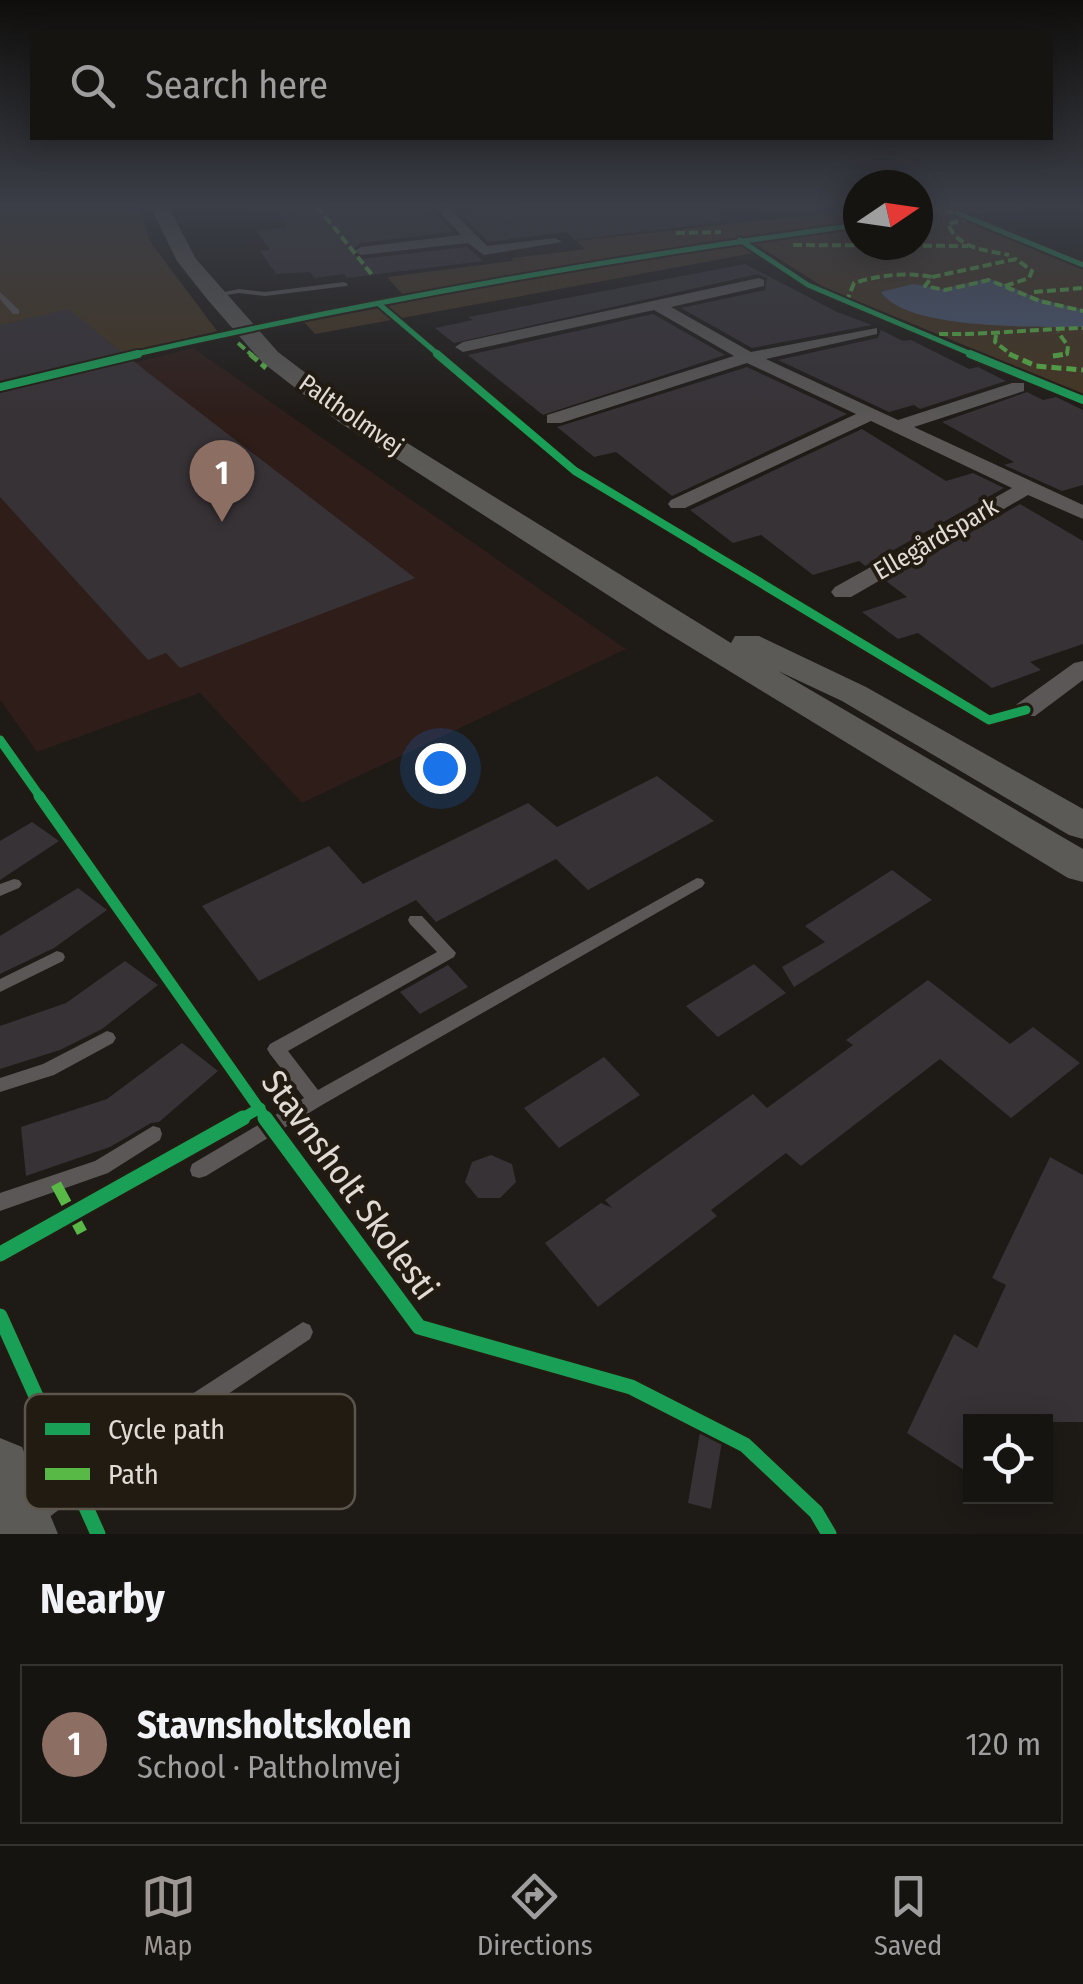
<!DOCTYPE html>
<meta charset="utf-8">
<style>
:root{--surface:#161410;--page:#1f1d19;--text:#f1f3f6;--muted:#9e9e9f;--line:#353330;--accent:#9c9792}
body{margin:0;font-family:"Fira Sans Condensed",sans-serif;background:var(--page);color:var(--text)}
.controls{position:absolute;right:30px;bottom:30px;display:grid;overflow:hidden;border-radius:0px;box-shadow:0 5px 25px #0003}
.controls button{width:90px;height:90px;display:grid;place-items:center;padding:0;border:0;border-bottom:2px solid var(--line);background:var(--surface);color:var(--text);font:50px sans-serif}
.compass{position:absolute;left:843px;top:170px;width:90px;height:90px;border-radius:50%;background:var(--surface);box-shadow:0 5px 25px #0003;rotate:77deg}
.you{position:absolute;left:440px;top:768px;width:35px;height:35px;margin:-25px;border:8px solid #fff;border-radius:50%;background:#1a73e8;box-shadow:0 0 0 15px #1a73e833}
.badge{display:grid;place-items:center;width:65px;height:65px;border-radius:50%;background:var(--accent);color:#fff;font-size:32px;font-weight:700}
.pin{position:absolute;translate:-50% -82px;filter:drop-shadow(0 2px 5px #0008)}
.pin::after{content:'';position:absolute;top:52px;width:35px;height:30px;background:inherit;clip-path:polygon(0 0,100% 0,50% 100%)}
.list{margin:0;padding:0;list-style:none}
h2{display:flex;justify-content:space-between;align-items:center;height:130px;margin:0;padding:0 40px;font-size:42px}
h2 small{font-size:32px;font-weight:400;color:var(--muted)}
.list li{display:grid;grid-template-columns:65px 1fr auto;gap:30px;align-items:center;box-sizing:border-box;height:160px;margin:0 20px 20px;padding:0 20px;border:2px solid var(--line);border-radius:0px}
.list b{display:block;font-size:38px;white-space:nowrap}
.list p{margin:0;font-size:32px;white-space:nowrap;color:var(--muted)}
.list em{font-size:32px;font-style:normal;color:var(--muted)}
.icon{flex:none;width:55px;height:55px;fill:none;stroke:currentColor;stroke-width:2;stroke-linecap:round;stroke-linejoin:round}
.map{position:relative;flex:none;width:1083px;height:1534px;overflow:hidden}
.search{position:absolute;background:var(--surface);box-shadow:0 5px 25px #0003;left:30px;right:30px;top:30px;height:110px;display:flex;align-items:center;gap:25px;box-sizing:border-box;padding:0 35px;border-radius:0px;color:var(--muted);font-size:38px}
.sheet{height:310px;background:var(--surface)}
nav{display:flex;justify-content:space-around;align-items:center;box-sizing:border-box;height:140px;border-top:2px solid var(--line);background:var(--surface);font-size:28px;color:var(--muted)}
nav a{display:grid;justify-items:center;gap:5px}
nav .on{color:var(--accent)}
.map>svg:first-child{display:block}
.education{fill:#2e1d19}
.green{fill:#443520}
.water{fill:#4b5973}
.building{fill:#373236}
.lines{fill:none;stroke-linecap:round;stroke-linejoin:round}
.lane{fill:#5a5756;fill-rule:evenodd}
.street{fill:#5a5756;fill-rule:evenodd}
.secondary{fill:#5c5a57;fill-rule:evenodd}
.quiet-far2{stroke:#58b947;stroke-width:4;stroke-dasharray:9 4;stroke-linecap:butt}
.quiet-far1{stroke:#58b947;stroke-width:5;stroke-dasharray:10 5;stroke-linecap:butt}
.quiet{stroke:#58b947;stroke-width:11;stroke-dasharray:22 11;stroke-linecap:butt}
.cycleway-far4-casing{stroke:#221b12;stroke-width:9}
.cycleway-far3-casing{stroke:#221b12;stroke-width:12}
.cycleway-far2-casing{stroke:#221b12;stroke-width:15}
.cycleway-far1-casing{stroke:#221b12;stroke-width:18}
.cycleway-casing{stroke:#221b12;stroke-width:21}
.cycleway-far4{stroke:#1a9f57;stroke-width:5}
.cycleway-far3{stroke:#1a9f57;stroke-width:8}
.cycleway-far2{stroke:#1a9f57;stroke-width:9}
.cycleway-far1{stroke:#1a9f57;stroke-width:11}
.cycleway{stroke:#1a9f57;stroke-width:15}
.labels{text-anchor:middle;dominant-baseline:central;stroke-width:8;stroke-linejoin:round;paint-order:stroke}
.far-street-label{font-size:25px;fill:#e0dbd5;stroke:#221b12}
.near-street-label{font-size:35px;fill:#e0dbd5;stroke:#221b12}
.key{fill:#221b12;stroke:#5b554c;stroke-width:2.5}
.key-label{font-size:28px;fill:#e0dbd5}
</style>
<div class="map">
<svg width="1083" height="1534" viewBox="0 0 1083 1534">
<rect width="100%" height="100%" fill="#1e1a16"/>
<polygon class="education" points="193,348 626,649 302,803 200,693 37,752 0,700 0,396"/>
<g class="green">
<polygon points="0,206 140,206 149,240 217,331 0,384"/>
<polygon points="918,206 1036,206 971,214 976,217 965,219 1083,268 1083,394 825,288 757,245 746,247 754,253 315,334 304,322 391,306 384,300 404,296 387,277 512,261 513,258 585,249 577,241 858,210 858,245 918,245"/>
</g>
<path class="water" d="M988,278L1040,299L1083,310V327C1037,326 908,331 881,292L913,284L943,289Z"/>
<g class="building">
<polygon points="313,206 428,206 453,232 361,243 350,252 361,259 467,247 483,261 347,278 344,274 315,278 310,272 276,274 260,251 270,250 256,231 287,227 277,210"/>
<polygon points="528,206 719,206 720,222 575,240 567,232 488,242 460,213"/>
<polygon points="745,264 837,312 872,325 752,348 681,308 765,290 767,278 758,274 454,343 435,328 473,320 468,317"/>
<polygon points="68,309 146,371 415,578 180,668 166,653 148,660 0,497 0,325"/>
<polygon points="653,314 725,355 543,415 468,355"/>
<polygon points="881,330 903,341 911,340 969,369 978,367 1006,381 920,409 914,405 889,412 778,360 878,338"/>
<polygon points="747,367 847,414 672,496 616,452 594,457 557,427"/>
<polygon points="1027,392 1043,400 1056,397 1083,410 1083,485 1062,491 1004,465 1014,462 942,422"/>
<polygon points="862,429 946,481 973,473 1004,488 865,566 859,561 813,575 761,535 733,543 690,510"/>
<polygon points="1020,504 1083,541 1083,644 1030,662 1041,670 992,688 918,633 898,639 862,612 907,597 886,581"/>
<polygon points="657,776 714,821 588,890 556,859 436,922 416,900 259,981 202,906 329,846 363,884 528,803 557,827"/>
<polygon points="32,822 59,841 0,880 0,841"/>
<polygon points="892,870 932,900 794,987 782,967 825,942 805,926"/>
<polygon points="78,888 107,910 54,948 0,974 0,936"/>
<polygon points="125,961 158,985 102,1029 60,1050 0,1069 0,1026 66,1003"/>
<polygon points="754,964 786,993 718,1037 686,1006"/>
<polygon points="448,965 468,987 420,1014 400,992"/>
<polygon points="928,980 1010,1044 1033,1027 1080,1063 1011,1118 940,1059 801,1166 786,1153 711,1210 717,1216 598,1307 545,1243 601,1203 612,1208 605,1200 753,1094 767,1108 853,1045 846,1040"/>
<polygon points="182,1043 218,1071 159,1122 151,1123 110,1147 26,1176 21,1127 107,1099"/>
<polygon points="604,1057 640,1095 559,1148 524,1108"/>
<polygon points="491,1155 512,1164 516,1182 500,1198 478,1198 465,1182 472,1162"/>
<polygon points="1050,1157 1083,1175 1083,1422 970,1422 970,1474 907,1433 954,1334 977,1348 1006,1285 992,1278"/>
<polygon points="700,1432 723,1435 711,1509 688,1503"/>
</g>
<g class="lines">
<g class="lane">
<polygon points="344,282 348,284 347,286 265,296 239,293 214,297 210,295 239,289 265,292"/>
<polygon points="0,292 19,310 19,314 13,314 0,299"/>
<polygon points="697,878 702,879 705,883 702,887 322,1105 206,1176 199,1178 192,1176 190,1170 192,1164 304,1098 270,1054 267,1049 270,1044 437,952 410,924 408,920 410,916 422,916 456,953 454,957 288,1051 318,1090"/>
<polygon points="14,879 19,880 22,884 19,888 0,896 0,884"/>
<polygon points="57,951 63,953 65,957 63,961 0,992 0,979"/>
<polygon points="107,1031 113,1033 116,1038 113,1043 54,1075 0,1092 0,1078 43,1064"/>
<polygon points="153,1126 160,1128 162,1134 160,1140 108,1173 0,1211 0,1193 95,1161"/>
<polygon points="303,1322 310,1325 313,1332 310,1339 83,1491 43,1522 35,1526 27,1522 23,1514 27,1506 67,1475"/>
</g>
<g class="street">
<polygon points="434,206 447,206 487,246 555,238 562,242 484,255 468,243 361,255 354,251 361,247 461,235"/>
<polygon points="759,278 764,280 764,286 671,307 751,352 877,328 877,334 766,359 898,420 1012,383 1024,383 1024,391 914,427 1083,505 1083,519 1028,495 851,597 835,597 831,592 835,587 1012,488 871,421 685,508 671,508 668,504 671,500 856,414 747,363 561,423 547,423 547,415 734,356 654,310 463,352 455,347 463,342"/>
<polygon points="1083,661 1083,680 1035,716 1017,716 1013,710 1017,704 1074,663"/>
</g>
<g class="secondary">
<polygon points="150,206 168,206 196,259 278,352 357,412 731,643 735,636 759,636 866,687 1083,809 1083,839 1069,835 842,701 778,671 1083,849 1083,882 1068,878 659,628 339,422 262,362 207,299 177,261"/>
<polygon points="0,1438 22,1447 58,1534 0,1534"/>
</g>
<g class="quiet-far2">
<polyline points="317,206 373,276"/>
<polyline points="920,206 957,213"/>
<path d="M971,218L948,224C958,249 985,250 1009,255"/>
<polyline points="676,233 721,232"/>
<polyline points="793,245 968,246"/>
<polyline points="1005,286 1029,278 1032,271 1016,259 932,277 925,286 945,290 989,280 1040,301 1083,311"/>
<polyline points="1034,292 1083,288"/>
<path d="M846,303L854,283C880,275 905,272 932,277"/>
<path d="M939,334C988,335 1034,329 1083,328"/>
<polyline points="996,335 995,342 1013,356"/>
<polyline points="238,343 253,356"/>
<polyline points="1053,356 1067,354 1068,346 1058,332"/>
</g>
<g class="quiet-far1">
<polyline points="250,354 266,368"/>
<polyline points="1009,354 1036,366 1083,370"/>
<polyline points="1053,356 1067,354"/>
</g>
<polyline class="quiet" points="56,1184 85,1238"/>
<defs>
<g id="cycleway-far4">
<polyline points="957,213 1083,265"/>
<polyline points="740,240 808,285 976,356"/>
<polyline points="379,304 440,356"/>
<path d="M127,356C369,301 612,258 858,225"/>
</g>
<g id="cycleway-far3">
<polyline points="437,354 575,471 705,549"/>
<polyline points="970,354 1083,400"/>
<polyline points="0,387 138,354"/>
</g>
<g id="cycleway-far2">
<polyline points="701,547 989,720 1026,710"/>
<polyline points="0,740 41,798"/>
</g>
<g id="cycleway-far1">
<polyline points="39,796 267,1120"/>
<polyline points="239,1120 260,1108"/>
</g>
<g id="cycleway">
<polyline points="265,1118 419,1327 631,1387 745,1445 816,1512 829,1534"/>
<polyline points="0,1254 243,1118"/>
<polyline points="0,1316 98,1534"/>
</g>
</defs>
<use href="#cycleway-far4" class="cycleway-far4-casing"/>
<use href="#cycleway-far3" class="cycleway-far3-casing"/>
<use href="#cycleway-far2" class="cycleway-far2-casing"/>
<use href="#cycleway-far1" class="cycleway-far1-casing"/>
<use href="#cycleway" class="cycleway-casing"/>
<use href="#cycleway-far4" class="cycleway-far4"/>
<use href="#cycleway-far3" class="cycleway-far3"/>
<use href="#cycleway-far2" class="cycleway-far2"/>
<use href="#cycleway-far1" class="cycleway-far1"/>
<use href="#cycleway" class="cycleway"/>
</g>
<linearGradient id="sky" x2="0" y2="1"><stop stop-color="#100e0c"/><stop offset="0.49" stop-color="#3b3e47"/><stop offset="1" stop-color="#3b3e47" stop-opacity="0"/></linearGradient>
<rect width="1083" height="420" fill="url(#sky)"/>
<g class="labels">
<g class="far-street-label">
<text transform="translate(351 415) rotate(35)">Paltholmvej</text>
<text transform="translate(936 539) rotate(-30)">Ellegårdspark</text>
</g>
<g class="near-street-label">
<text transform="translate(350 1185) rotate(54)">Stavnsholt Skolesti</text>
</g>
</g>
<rect x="25" y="1394" width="330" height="115" rx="15" class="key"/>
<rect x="45" y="1423" width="45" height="12" fill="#1a9f57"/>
<rect x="45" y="1468" width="45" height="12" fill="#58b947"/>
<g class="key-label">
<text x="108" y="1439">Cycle path</text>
<text x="108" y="1484">Path</text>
</g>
</svg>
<div class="controls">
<button><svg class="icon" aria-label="locate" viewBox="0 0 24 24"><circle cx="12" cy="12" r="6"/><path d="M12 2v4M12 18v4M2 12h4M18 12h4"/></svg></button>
</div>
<svg class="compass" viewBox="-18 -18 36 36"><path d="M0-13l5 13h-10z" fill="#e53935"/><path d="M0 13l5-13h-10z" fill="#9e9e9f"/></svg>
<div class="you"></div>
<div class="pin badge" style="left:222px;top:522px;background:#8d6e63">1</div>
<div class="search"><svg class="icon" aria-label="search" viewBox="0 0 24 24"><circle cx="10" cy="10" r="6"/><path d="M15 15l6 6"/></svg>Search here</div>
</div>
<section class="sheet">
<h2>Nearby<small></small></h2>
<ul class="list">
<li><span class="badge" style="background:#8d6e63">1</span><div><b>Stavnsholtskolen</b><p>School · Paltholmvej</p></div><em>120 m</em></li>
</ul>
</section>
<nav>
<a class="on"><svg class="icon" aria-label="map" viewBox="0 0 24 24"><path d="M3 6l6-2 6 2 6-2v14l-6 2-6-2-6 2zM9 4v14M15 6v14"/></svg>Map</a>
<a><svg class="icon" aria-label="directions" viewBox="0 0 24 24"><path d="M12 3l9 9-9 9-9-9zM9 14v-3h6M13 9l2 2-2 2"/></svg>Directions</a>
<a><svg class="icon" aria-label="saved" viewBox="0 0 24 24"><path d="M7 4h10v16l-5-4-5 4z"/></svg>Saved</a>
</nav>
